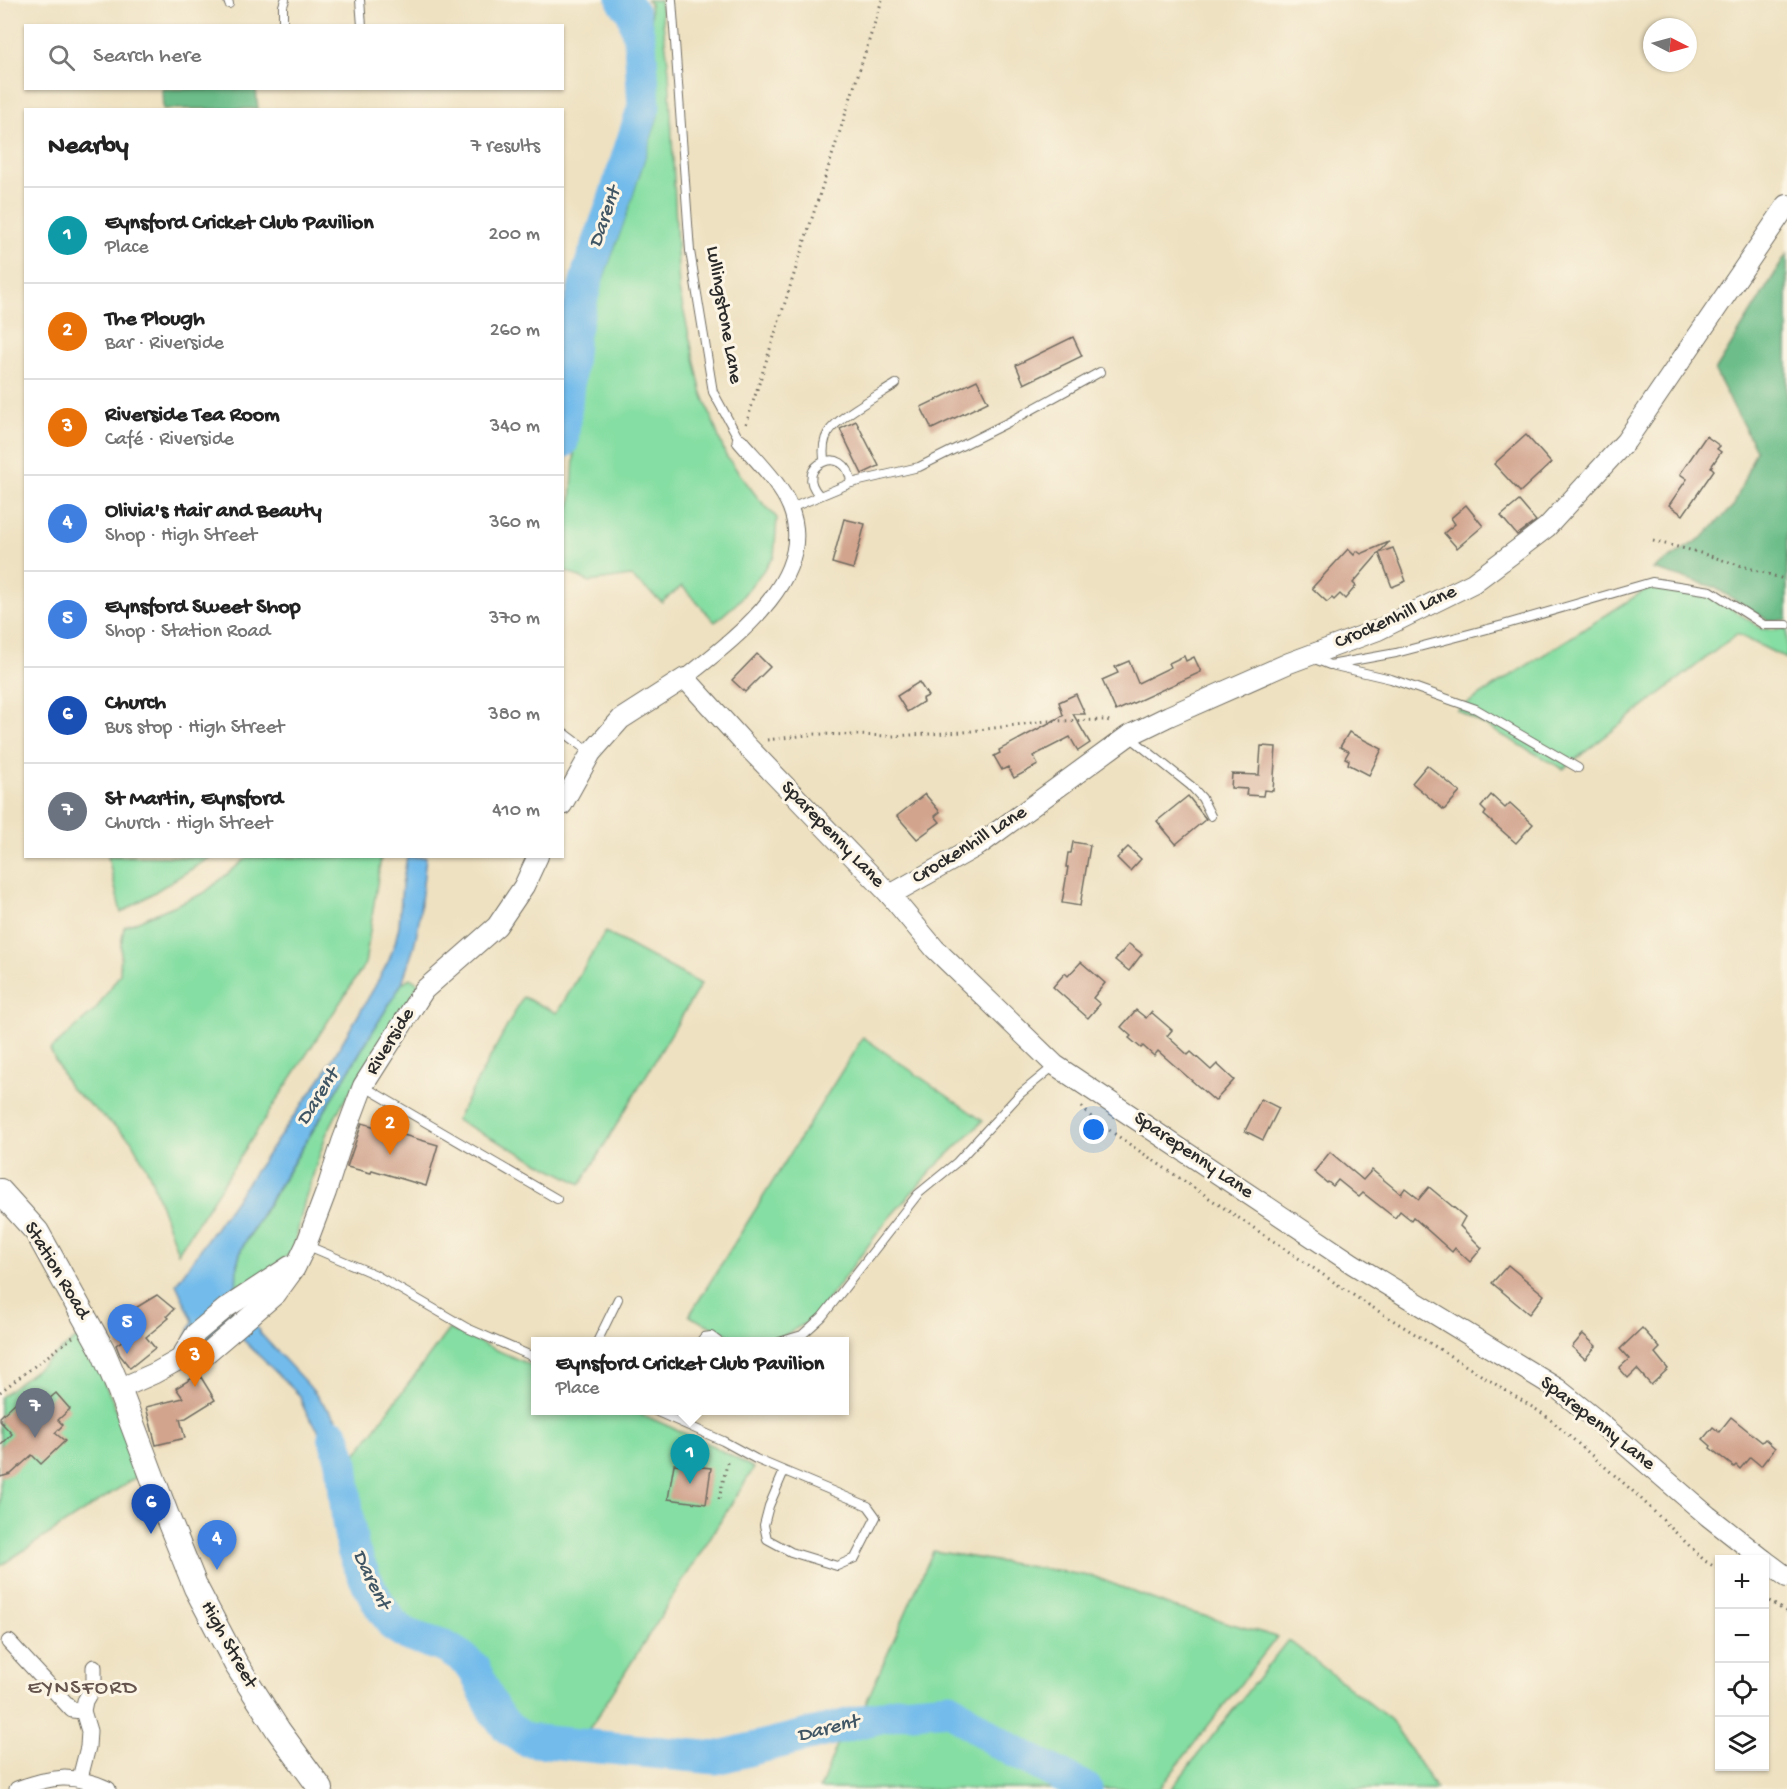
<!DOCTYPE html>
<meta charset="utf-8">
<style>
:root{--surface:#fff;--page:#f6f6f6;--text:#222;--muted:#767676;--line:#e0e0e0;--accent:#c8321e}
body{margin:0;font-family:"Gochi Hand",sans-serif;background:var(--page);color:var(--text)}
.controls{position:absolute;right:18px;bottom:18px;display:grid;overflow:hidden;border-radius:0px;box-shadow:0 2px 4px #0004}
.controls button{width:54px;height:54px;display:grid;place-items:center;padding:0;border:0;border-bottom:2px solid var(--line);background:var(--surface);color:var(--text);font:30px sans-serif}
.compass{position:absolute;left:1643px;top:18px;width:54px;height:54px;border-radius:50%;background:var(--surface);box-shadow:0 2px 4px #0004;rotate:96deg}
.you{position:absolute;left:1094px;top:1130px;width:21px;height:21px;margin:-15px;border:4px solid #fff;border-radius:50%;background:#1a73e8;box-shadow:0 0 0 9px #1a73e833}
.badge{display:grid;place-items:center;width:39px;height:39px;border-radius:50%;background:var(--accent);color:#fff;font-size:20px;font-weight:700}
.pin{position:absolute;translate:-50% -50px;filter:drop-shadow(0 2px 3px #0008)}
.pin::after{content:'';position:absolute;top:32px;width:21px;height:18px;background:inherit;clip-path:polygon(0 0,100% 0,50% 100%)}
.popup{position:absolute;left:531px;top:1337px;width:318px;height:78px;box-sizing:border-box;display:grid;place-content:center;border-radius:0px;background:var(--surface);filter:drop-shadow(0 2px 4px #0005);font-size:20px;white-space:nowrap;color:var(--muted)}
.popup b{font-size:22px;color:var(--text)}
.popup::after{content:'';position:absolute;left:50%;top:100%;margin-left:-12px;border:12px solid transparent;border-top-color:var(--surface)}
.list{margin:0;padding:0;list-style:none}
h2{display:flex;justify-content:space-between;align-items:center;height:78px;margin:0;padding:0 24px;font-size:26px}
h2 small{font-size:20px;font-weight:400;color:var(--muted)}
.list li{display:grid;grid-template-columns:39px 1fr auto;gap:18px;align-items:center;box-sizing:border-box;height:96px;padding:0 24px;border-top:2px solid var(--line)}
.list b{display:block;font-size:22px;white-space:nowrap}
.list p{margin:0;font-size:20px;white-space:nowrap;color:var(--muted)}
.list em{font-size:20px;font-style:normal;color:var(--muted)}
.icon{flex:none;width:33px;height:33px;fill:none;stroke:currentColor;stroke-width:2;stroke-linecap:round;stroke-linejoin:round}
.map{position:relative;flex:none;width:1787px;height:1789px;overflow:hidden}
.search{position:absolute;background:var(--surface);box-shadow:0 2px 4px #0004;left:24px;top:24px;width:540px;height:66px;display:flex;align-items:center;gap:15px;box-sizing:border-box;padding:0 21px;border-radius:0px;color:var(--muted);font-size:22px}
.panel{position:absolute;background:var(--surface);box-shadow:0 2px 4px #0004;left:24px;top:108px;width:540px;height:750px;border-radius:0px}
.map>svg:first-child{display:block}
.green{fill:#85dea3;stroke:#588467;stroke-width:1.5}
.forest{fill:#6cbd89;stroke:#4c745a;stroke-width:1.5}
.water{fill:#72bbeb;stroke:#4e738b;stroke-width:1.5}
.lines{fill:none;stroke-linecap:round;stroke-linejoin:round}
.river{stroke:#72bbeb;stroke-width:33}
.building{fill:#d2a48e}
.service-casing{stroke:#6f6b60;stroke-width:10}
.minor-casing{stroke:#6f6b60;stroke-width:17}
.tertiary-casing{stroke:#6f6b60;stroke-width:22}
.primary-casing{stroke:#6f6b60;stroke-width:26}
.path{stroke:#6f6b60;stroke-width:3;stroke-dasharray:1.5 4.5;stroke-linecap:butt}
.service{stroke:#fff;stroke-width:8}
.minor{stroke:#fff;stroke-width:15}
.tertiary{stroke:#fff;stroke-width:20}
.primary{stroke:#fff;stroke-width:24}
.labels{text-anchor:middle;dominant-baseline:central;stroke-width:6;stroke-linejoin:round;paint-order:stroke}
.street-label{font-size:20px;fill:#2b2b2b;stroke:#fcf5e5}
.water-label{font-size:21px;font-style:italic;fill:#405665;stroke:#fcf5e5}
.quarter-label{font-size:22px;letter-spacing:1.5px;fill:#65554e;stroke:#fcf5e5}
</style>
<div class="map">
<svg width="1787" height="1789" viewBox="0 0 1787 1789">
<rect width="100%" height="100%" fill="#fcf5e5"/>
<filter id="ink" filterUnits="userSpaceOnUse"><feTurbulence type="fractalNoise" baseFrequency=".0167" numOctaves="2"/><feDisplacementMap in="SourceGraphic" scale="12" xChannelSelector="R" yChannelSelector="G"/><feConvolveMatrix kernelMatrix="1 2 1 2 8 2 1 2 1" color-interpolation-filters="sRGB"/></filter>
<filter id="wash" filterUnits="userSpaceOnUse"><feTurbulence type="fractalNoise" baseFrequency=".008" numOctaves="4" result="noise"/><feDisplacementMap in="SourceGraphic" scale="24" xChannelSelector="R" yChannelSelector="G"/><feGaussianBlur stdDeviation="1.35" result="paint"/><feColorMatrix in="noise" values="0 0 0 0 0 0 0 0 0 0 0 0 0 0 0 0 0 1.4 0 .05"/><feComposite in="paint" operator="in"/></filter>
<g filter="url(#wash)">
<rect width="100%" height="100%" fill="#eee1c1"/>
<g class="green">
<polygon points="647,0 660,0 669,71 679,290 701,390 726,456 758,498 777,518 774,557 738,602 715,622 682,586 662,602 630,576 590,582 563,570 563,520 571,503 582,337 628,211 658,116 650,3"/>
<polygon points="1653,585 1710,594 1762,629 1787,629 1787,659 1737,634 1563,769 1457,710"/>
<polygon points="108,857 108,856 211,857 121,913"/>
<polygon points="248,857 381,857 365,964 178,1253 149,1173 131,1140 69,1087 50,1050 95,1010 120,974 121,945 124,927 204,893"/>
<polygon points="605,932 701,984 581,1184 456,1120 523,997 557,1013"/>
<path d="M410,978L419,984L341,1106L326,1135L304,1203L293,1251L238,1296C231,1284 238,1263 241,1250L402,983Z"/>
<polygon points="863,1037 983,1121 934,1168 888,1219 814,1318 780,1338 744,1342 689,1316"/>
<polygon points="449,1329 535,1367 536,1410 634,1411 711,1445 754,1468 582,1741 530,1735 500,1709 479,1663 452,1643 401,1621 375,1579 361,1544 350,1506 354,1457"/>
<polygon points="81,1335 112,1399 141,1474 0,1566 0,1397"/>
<polygon points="933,1551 1095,1577 1173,1607 1277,1637 1159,1789 1103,1789 999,1735 955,1702 898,1705 860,1716"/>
<polygon points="1288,1640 1391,1720 1436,1789 1171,1789"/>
<polygon points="949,1715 997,1750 1070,1789 820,1789 840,1737 905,1718"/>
</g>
<g class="forest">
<polygon points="162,89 256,89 258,109 163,109"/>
<polygon points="1787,254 1787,620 1767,620 1714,587 1653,569 1703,537 1734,505 1756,450 1715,371"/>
</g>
<path class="water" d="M407,857H426L418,928L413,950L402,983L249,1235L241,1250L237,1264L236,1292L260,1333L309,1386L336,1419L342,1428L348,1446L356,1479L333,1481C332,1470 332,1457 328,1447C321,1429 303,1415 300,1396L234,1331L194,1353L186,1337L193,1321L176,1284L323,1075L373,990L389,960L395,943L399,926L402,885Z"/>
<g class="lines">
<g class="river">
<polyline points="562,442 573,334 589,270 612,206 644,106 640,42 633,13 623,0"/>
<polyline points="334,1436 342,1462 348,1522 353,1550 365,1578 379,1604 394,1626 410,1636 445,1647 461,1657 473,1667 494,1711 508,1728 526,1740 716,1758 900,1712 950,1708 999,1743 1086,1789"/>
</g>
</g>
<g id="blocks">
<g class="building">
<polygon points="1073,337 1082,356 1024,384 1016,365"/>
<polygon points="977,380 988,402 932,429 921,407"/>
<polygon points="856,421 879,466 862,474 840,429"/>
<polygon points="1526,435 1551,463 1520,492 1494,464"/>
<polygon points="1706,436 1720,446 1717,449 1721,452 1711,467 1714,470 1683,515 1669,505 1687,479 1680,474"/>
<polygon points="1519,501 1536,521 1517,535 1501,516"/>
<polygon points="1466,505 1483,526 1457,548 1444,533 1455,524 1451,518"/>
<polygon points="844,519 865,524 853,569 832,563"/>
<polygon points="1389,542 1379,553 1393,548 1406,581 1392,587 1379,553 1353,583 1356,586 1345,599 1340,594 1334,600 1332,598 1327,602 1312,588 1348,549 1354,555 1357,551 1361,554"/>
<polygon points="757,654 770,667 745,692 732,680"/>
<polygon points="1184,656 1186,661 1194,657 1201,672 1116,711 1102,680 1118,673 1115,667 1129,661 1138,683 1171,667 1169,663"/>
<polygon points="919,682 928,696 922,699 923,702 907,712 897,696"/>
<polygon points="1076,694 1085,714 1073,714 1090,743 1078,751 1070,737 1033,756 1038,765 1014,778 1008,767 1002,770 994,756 1000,753 999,750 1064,715 1063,715 1059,702"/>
<polygon points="1349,732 1382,749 1369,775 1348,764 1349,760 1345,758 1349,751 1340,747"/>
<polygon points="1261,746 1276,747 1273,791 1264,790 1263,796 1246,795 1247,789 1231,788 1232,774 1259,775"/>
<polygon points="1427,765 1460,792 1444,810 1412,783"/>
<polygon points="925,794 940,812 935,816 940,822 917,839 897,816"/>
<polygon points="1491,795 1505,808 1510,803 1533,824 1516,843 1484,815 1486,812 1481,807"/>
<polygon points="1188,796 1206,819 1176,844 1157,821"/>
<polygon points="1073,842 1090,845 1080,906 1062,903 1068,867 1066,867 1068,853 1071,853"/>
<polygon points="1128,847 1141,859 1130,871 1117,858"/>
<polygon points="1129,944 1142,954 1129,971 1115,960"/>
<polygon points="1081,962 1105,983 1093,998 1100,1004 1088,1018 1053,987 1065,973 1068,976"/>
<polygon points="1136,1010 1146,1018 1151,1012 1172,1030 1167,1036 1188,1055 1191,1052 1211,1070 1217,1064 1234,1080 1215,1101 1158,1051 1154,1056 1143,1046 1141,1048 1129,1038 1131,1036 1121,1027"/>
<polygon points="1261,1099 1279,1108 1263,1140 1245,1131"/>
<polygon points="362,1123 438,1145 426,1186 372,1170 371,1173 347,1167"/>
<polygon points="1330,1152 1363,1180 1372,1170 1401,1194 1405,1188 1419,1199 1429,1187 1465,1217 1460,1226 1482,1248 1470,1262 1455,1248 1452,1252 1413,1217 1411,1220 1400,1211 1395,1218 1363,1193 1359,1197 1338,1180 1333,1186 1328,1182 1327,1183 1314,1172"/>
<polygon points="1508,1265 1544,1295 1529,1314 1492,1283"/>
<polygon points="157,1295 174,1309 167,1316 169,1318 146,1337 155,1348 130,1368 120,1355 116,1345 126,1338 119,1327 123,1325 119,1318"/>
<polygon points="1642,1328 1660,1348 1655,1353 1668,1369 1651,1385 1637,1369 1628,1378 1619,1368 1629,1359 1620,1349"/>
<polygon points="1583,1334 1596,1346 1585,1359 1572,1347"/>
<polygon points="199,1374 215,1400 186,1418 180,1419 185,1438 156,1445 146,1407 183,1398 176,1388"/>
<polygon points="56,1393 70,1409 58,1420 63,1425 55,1433 65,1441 41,1464 32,1455 11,1474 0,1477 0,1446 12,1434 0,1421 0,1417 16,1402 26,1413 39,1401 42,1405"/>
<polygon points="1731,1417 1762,1442 1765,1439 1775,1448 1761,1466 1750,1457 1740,1469 1736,1465 1734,1467 1710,1448 1711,1446 1703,1439 1713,1427 1719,1432"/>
<polygon points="674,1464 711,1468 706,1504 668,1499"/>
</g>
</g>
</g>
<g filter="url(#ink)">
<use href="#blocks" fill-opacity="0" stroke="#6f6b60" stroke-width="1.5"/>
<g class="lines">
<defs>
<g id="service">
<polyline points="228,0 229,4"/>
<polyline points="360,0 362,26"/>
<polyline points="672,0 690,251 713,392 740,441"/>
<polyline points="283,26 283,6 285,0"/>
<path d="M824,460C823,451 823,441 828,433C837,417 879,395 896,384"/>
<path d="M819,495C791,465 848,441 851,483"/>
<polyline points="791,508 851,483 919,467 1011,421 1100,372"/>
<polyline points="1312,658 1330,665 1396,653 1503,625 1652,582 1711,591 1764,625 1787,625"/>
<polyline points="1335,666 1391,679 1476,709 1578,768"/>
<polyline points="562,731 590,752"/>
<polyline points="1130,737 1191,786 1202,798 1211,816"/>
<polyline points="365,1087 557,1199"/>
<polyline points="306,1245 374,1274 467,1328 536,1358"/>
<polyline points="597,1342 618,1299"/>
<polyline points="700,1342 704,1337 711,1336 719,1342"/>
<polyline points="779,1342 802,1335 822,1317 918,1194 957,1162 1020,1094 1054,1066"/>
<polyline points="653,1410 723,1441 756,1459 868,1506 876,1517 855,1558 837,1566 791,1552 767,1539 764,1525 769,1506 784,1471"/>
</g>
<g id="minor">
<path d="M685,678C733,640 819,577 790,507C781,484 756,460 740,441"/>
<polyline points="9,1642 72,1710 83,1711"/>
<polyline points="80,1778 88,1747 89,1731 83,1711 85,1701 94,1685 94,1667"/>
<path d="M17,1789C52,1776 73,1773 108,1789"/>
</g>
<g id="tertiary">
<polyline points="562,805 591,753 621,719 685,678 743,742 890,895 935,949 1055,1065 1353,1264 1558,1389 1593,1417 1708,1516 1764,1560"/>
<polyline points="890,895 979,845 1128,736 1169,716 1289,663 1378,630 1473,583 1517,550 1547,527 1626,441 1787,205"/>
<polyline points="180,1359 200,1359 276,1294 295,1268 306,1245 326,1192 342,1142 363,1086 424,990 497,926 524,886 538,856"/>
<polyline points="119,1389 155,1373 180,1359 196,1333 226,1308 290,1266"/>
<polyline points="1764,1560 1787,1577"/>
</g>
<polyline id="primary" points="0,1191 37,1232 102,1349 119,1389 167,1516 196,1588 236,1664 278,1730 321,1789"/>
</defs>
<use href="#service" class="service-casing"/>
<use href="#minor" class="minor-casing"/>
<use href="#tertiary" class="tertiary-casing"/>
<use href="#primary" class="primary-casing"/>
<g class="path">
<polyline points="746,424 882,0"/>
<polyline points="1653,541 1694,551 1787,580"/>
<polyline points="767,740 816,734 892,736 964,732 1046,721 1107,720 1113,723"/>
<polyline points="1082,1107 1092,1118 1132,1146 1359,1299 1545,1415 1635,1493 1705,1561 1720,1570"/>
<polyline points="0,1392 73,1337"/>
<polyline points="719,1499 727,1464 726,1458"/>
<polyline points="1764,1598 1787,1612"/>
</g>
<use href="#service" class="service"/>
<use href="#minor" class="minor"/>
<use href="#tertiary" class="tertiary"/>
<use href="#primary" class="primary"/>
</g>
</g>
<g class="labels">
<g class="street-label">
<text transform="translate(723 315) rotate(80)">Lullingstone Lane</text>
<text transform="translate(1396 618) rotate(-24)">Crockenhill Lane</text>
<text transform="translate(832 835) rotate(46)">Sparepenny Lane</text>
<text transform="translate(970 846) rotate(-32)">Crockenhill Lane</text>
<text transform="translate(391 1042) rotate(-58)">Riverside</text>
<text transform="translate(1193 1156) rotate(34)">Sparepenny Lane</text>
<text transform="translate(56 1271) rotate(59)">Station Road</text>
<text transform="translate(1597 1424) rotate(38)">Sparepenny Lane</text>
<text transform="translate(228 1645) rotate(61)">High Street</text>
</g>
<g class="water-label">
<text transform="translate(606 218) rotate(-71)">Darent</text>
<text transform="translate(319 1098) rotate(-58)">Darent</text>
<text transform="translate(370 1580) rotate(64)">Darent</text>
<text transform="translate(828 1730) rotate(-14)">Darent</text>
</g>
<g class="quarter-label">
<text x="83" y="1689">EYNSFORD</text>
</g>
</g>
</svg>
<div class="controls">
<button>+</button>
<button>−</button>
<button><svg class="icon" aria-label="locate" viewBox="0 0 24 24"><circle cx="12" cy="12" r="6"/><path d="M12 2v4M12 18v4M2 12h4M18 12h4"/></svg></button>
<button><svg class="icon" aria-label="layers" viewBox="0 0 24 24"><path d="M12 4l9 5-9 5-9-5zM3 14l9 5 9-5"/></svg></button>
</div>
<svg class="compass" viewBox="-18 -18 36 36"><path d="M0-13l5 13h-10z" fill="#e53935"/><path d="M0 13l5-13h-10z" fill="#767676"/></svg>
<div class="you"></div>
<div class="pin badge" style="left:690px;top:1484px;background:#0f9aa8">1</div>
<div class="popup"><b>Eynsford Cricket Club Pavilion</b>Place</div>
<div class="pin badge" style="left:390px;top:1155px;background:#e8710a">2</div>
<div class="pin badge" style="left:195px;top:1387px;background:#e8710a">3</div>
<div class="pin badge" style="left:217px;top:1570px;background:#3f7fe0">4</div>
<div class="pin badge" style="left:127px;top:1354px;background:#3f7fe0">5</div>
<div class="pin badge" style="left:151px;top:1534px;background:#1a4fb4">6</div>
<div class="pin badge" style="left:35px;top:1438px;background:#6b7280">7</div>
<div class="search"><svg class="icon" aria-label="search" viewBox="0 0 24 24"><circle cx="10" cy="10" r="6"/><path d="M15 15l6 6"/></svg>Search here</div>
<section class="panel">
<h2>Nearby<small>7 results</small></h2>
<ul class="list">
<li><span class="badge" style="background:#0f9aa8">1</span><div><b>Eynsford Cricket Club Pavilion</b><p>Place</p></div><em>200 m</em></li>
<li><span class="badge" style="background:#e8710a">2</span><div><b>The Plough</b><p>Bar · Riverside</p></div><em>260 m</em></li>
<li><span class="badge" style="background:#e8710a">3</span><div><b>Riverside Tea Room</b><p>Café · Riverside</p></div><em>340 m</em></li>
<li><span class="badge" style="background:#3f7fe0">4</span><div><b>Olivia's Hair and Beauty</b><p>Shop · High Street</p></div><em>360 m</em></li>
<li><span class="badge" style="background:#3f7fe0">5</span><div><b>Eynsford Sweet Shop</b><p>Shop · Station Road</p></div><em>370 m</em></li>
<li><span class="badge" style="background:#1a4fb4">6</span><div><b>Church</b><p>Bus stop · High Street</p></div><em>380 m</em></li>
<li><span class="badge" style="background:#6b7280">7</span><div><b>St Martin, Eynsford</b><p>Church · High Street</p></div><em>410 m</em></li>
</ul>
</section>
</div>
